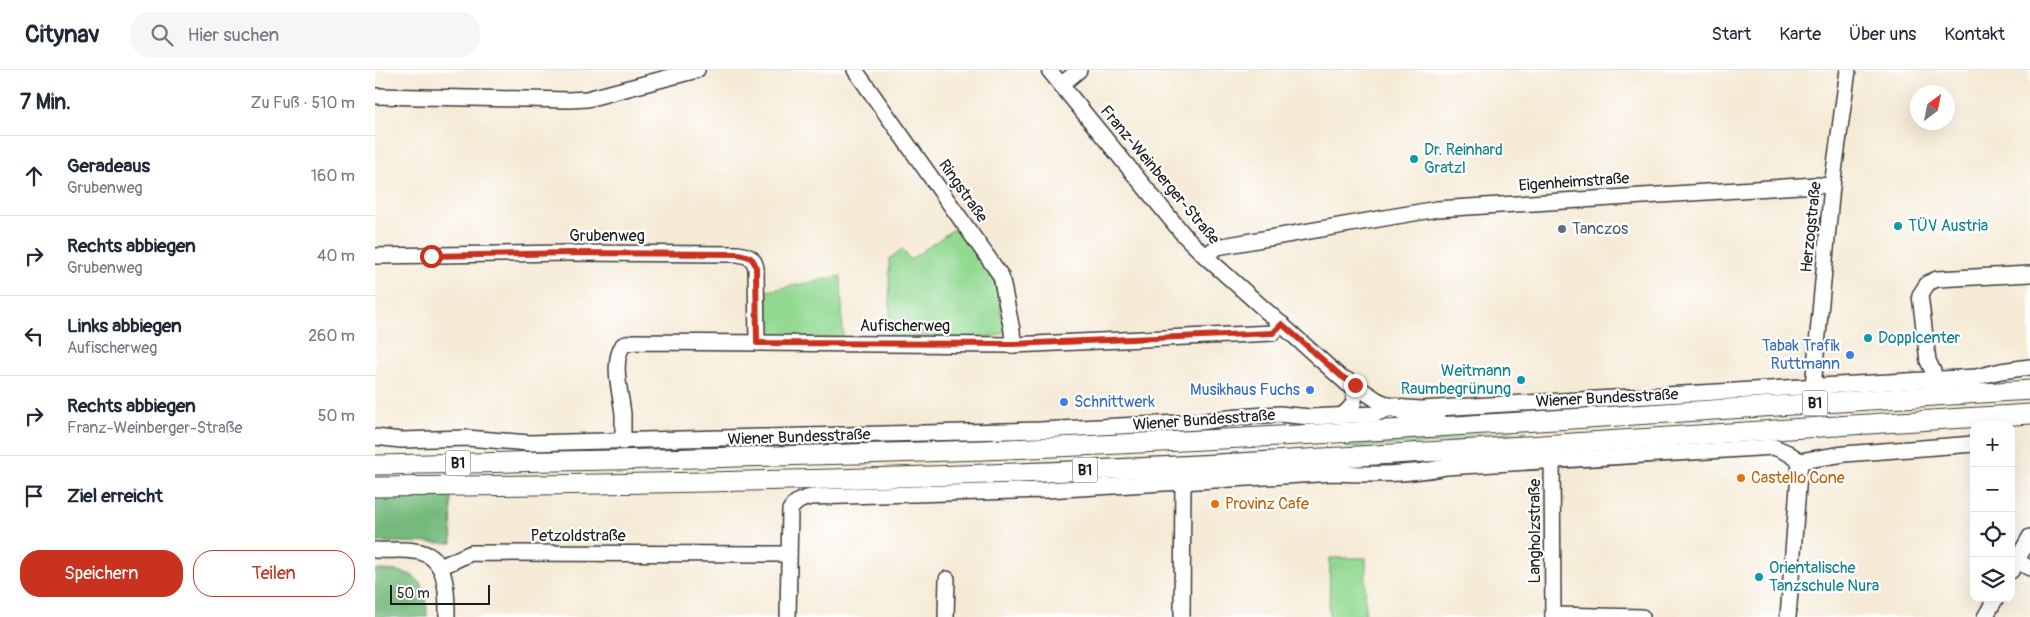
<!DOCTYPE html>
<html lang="de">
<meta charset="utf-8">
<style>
:root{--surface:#fff;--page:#f6f6f7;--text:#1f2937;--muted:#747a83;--line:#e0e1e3;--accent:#c8321e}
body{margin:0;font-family:Pangolin,sans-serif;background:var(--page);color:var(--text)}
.controls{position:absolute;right:15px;bottom:15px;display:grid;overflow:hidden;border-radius:10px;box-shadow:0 5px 20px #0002}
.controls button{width:45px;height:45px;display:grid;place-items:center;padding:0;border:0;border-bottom:1px solid var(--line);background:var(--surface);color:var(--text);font:25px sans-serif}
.compass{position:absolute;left:1535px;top:15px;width:45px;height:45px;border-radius:50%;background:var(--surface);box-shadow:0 5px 20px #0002;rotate:32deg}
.scale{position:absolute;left:15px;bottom:12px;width:100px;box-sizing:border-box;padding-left:5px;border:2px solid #1c1c1c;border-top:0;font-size:14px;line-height:18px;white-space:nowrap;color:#1c1c1c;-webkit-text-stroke:4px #fff;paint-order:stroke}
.stop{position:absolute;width:15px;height:15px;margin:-11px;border:4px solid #c8321e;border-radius:50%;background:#fff}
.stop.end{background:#c8321e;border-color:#fff;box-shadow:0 1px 5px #0008}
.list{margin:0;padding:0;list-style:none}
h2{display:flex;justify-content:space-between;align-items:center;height:65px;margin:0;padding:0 20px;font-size:21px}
h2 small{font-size:16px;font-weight:400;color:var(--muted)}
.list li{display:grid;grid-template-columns:32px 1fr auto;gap:15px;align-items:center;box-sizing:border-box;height:80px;padding:0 20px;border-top:1px solid var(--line)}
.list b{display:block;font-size:19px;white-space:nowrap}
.list p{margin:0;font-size:16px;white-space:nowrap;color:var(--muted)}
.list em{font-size:16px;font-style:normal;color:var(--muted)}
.actions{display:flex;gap:10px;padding:15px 20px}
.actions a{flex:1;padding:11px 0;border:1px solid var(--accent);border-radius:20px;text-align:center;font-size:18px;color:var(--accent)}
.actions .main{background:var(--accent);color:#fff}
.icon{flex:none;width:28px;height:28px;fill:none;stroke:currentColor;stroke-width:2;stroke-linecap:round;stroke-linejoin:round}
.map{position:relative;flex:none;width:1655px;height:547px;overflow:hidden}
header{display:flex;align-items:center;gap:30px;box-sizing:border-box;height:70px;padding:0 25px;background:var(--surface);border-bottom:1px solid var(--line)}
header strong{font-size:24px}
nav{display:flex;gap:28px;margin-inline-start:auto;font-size:18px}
.search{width:350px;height:45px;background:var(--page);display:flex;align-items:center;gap:12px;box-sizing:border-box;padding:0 18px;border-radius:20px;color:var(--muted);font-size:19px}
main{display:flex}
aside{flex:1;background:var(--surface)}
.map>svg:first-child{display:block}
.green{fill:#93d992;stroke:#587a57}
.forest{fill:#76b97c;stroke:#496a4c}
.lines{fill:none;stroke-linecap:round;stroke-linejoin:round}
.minor-casing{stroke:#3d3b38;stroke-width:18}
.major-casing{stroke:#3d3b38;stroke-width:21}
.minor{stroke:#fff;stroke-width:15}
.major{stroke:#fff;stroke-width:19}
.route{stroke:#c8321e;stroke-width:6}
.culture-dot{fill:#0f9aa8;stroke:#fff;stroke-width:2}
.service-dot{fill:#5c6f8a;stroke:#fff;stroke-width:2}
.shop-dot{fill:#3f7fe0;stroke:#fff;stroke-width:2}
.food-dot{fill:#e8710a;stroke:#fff;stroke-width:2}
.labels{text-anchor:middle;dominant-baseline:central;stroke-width:4.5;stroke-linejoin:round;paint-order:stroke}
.shield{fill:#fff;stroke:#606060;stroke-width:1}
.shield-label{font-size:15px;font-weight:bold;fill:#1c1c1c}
.culture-label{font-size:16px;fill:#0d838f;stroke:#fff;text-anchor:start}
.street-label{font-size:16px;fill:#1c1c1c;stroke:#fff}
.service-label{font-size:16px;fill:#4e5e75;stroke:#fff;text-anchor:start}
.shop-label{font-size:16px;fill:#366cbe;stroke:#fff;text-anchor:end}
.food-label{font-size:16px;fill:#c56008;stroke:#fff;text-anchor:start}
</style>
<header>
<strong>Citynav</strong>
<div class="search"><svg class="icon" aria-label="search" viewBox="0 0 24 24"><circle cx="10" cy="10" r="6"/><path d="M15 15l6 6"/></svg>Hier suchen</div>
<nav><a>Start</a><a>Karte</a><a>Über uns</a><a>Kontakt</a></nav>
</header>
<main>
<aside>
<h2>7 Min.<small>Zu Fuß · 510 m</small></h2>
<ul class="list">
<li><svg class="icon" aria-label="ahead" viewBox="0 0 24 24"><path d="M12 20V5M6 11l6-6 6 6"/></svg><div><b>Geradeaus</b><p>Grubenweg</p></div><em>160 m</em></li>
<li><svg class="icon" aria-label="right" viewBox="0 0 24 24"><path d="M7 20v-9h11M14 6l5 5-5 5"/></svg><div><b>Rechts abbiegen</b><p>Grubenweg</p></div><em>40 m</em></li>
<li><svg class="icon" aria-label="left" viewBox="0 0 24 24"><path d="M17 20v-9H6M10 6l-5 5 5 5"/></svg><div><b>Links abbiegen</b><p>Aufischerweg</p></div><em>260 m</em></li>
<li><svg class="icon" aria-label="right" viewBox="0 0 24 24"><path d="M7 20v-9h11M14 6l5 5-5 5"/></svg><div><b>Rechts abbiegen</b><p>Franz-Weinberger-Straße</p></div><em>50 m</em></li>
<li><svg class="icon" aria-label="arrive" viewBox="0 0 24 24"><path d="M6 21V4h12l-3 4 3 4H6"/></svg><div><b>Ziel erreicht</b></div></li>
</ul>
<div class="actions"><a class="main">Speichern</a><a>Teilen</a></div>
</aside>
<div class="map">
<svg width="1655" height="547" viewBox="0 0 1655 547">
<rect width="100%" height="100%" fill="#fff"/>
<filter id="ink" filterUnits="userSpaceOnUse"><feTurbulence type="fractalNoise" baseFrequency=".02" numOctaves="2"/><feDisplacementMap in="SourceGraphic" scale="10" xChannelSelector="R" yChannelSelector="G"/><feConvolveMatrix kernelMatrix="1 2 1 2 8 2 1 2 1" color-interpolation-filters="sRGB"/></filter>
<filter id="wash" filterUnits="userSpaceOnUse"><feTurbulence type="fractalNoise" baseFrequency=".0096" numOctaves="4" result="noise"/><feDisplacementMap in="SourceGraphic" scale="20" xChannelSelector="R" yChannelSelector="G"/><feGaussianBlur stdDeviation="1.12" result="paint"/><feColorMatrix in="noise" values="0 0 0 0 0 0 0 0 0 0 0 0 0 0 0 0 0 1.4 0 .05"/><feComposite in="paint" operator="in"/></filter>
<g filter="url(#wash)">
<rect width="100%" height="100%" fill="#f5ead5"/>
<g class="green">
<polygon points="583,156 611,195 621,213 630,262 619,267 515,268 514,189 527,179 535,190"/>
<polygon points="466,206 468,268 396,267 389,259 388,222"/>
<polygon points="1151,361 1151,366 1147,368 971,378 970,369"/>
<polygon points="955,488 991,488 990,547 954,547"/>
</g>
<g class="forest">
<polygon points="76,425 77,473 0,472 0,426"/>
<path d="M0,500C38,500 53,505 52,547H0Z"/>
</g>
</g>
<g filter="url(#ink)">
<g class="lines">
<defs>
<g id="minor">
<polyline points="480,0 626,206 637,260 638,275"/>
<path d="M674,0L808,164L830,186L976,317C984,330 977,338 966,346"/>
<polyline points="686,15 704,0"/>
<polyline points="0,26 194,30 212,29 322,0"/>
<path d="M0,186L193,183L363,184C374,186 379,188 381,198L382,273"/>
<polyline points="830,186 842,177 1062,139 1441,115 1457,116"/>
<polyline points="972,310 1002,330 1018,337"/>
<polyline points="1559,310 1558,301 1553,291 1545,225 1553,213 1562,209 1655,204"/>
<polyline points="1438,317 1457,116 1473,0"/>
<polyline points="0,367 26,370 92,368 154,373 665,360 824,352 852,348 904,344 935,347 1000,344 1018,337 1046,339 1601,307 1626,301 1655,297"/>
<path d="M248,372C248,363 248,353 248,344C246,324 236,293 248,275L258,272L638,275L898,263L907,254"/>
<polyline points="1177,381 1178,547"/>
<path d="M0,480C13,481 27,479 39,481C73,484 72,522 72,547"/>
<polyline points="1641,491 1655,498"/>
<polyline points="65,497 96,483 414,484"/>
<polyline points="1636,501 1655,467"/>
<polyline points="1178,545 1267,547"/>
<path d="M413,547L415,440C420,432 426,429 436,427L671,420L959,403C997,405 1034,405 1071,397L1399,377L1413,383L1425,391L1469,384L1599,374"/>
<polyline points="571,547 572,509"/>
<polyline points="807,547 808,412"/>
<polyline points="1413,547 1425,391"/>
<polyline points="1610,547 1621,528"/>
</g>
<g id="major">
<polyline points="1018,337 1045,347 1061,347"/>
<path d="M0,395C211,390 422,387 633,379C974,365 1314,341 1655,320"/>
<polyline points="767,408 784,407 808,412"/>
<path d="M0,417C214,415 427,411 641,403C979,390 1317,364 1655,344"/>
</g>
</defs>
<use href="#minor" class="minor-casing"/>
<use href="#major" class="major-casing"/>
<use href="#minor" class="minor"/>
<use href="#major" class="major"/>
</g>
</g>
<g class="lines" filter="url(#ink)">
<path class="route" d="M56,186L193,183L363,184C374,186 379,188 381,198L382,273L638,274L898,263L907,254L966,306L980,315"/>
</g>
<g class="culture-dot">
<circle cx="1039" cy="89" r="5"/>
<circle cx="1523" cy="156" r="5"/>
<circle cx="1493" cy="268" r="5"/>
<circle cx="1146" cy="310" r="5"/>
<circle cx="1384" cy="507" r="5"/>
</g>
<circle class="service-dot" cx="1187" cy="159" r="5"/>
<g class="shop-dot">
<circle cx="1475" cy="285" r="5"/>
<circle cx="935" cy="320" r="5"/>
<circle cx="689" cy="332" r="5"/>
</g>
<g class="food-dot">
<circle cx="1366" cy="408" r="5"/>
<circle cx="840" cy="434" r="5"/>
</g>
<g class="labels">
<g class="shield">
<rect x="1427.5" y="320.5" width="25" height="25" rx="4"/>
<rect x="70.5" y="380.5" width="25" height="25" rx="4"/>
<rect x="697.5" y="387.5" width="25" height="25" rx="4"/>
</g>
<g class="shield-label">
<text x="1440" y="333">B1</text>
<text x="83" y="393">B1</text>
<text x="710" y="400">B1</text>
</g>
<g class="culture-label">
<text x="1049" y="80">Dr. Reinhard<tspan x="1049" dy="18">Gratzl</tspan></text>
<text x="1533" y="156">TÜV Austria</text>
<text x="1503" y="268">Dopplcenter</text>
<text x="1136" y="301" text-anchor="end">Weitmann<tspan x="1136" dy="18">Raumbegrünung</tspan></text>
<text x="1394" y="498">Orientalische<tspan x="1394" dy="18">Tanzschule Nura</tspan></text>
</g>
<g class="street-label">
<text transform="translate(785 105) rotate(50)">Franz-Weinberger-Straße</text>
<text transform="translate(1199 112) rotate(-4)">Eigenheimstraße</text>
<text transform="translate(588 121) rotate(55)">Ringstraße</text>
<text transform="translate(1436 157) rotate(-84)">Herzogstraße</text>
<text x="232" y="166">Grubenweg</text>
<text x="530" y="256">Aufischerweg</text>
<text transform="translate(1232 328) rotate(-3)">Wiener Bundesstraße</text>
<text transform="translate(829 350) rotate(-4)">Wiener Bundesstraße</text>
<text transform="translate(424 367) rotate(-2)">Wiener Bundesstraße</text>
<text transform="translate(1160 461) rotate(-90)">Langholzstraße</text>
<text x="203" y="466">Petzoldstraße</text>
</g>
<g class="service-label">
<text x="1197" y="159">Tanczos</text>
</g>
<g class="shop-label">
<text x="1465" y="276">Tabak Trafik<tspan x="1465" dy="18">Ruttmann</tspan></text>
<text x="925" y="320">Musikhaus Fuchs</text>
<text x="699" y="332" text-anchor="start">Schnittwerk</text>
</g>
<g class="food-label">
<text x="1376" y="408">Castello Cone</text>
<text x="850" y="434">Provinz Cafe</text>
</g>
</g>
</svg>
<div class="controls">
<button>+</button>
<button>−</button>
<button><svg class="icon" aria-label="locate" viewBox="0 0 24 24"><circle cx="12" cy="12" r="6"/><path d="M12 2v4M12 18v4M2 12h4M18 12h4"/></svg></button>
<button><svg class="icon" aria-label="layers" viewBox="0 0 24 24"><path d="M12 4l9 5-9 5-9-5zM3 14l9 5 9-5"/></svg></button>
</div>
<svg class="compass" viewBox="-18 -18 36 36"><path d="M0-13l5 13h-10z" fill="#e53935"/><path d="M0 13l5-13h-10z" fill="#747a83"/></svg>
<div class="scale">50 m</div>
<div class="stop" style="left:56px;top:186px"></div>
<div class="stop end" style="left:980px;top:315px"></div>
</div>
</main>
